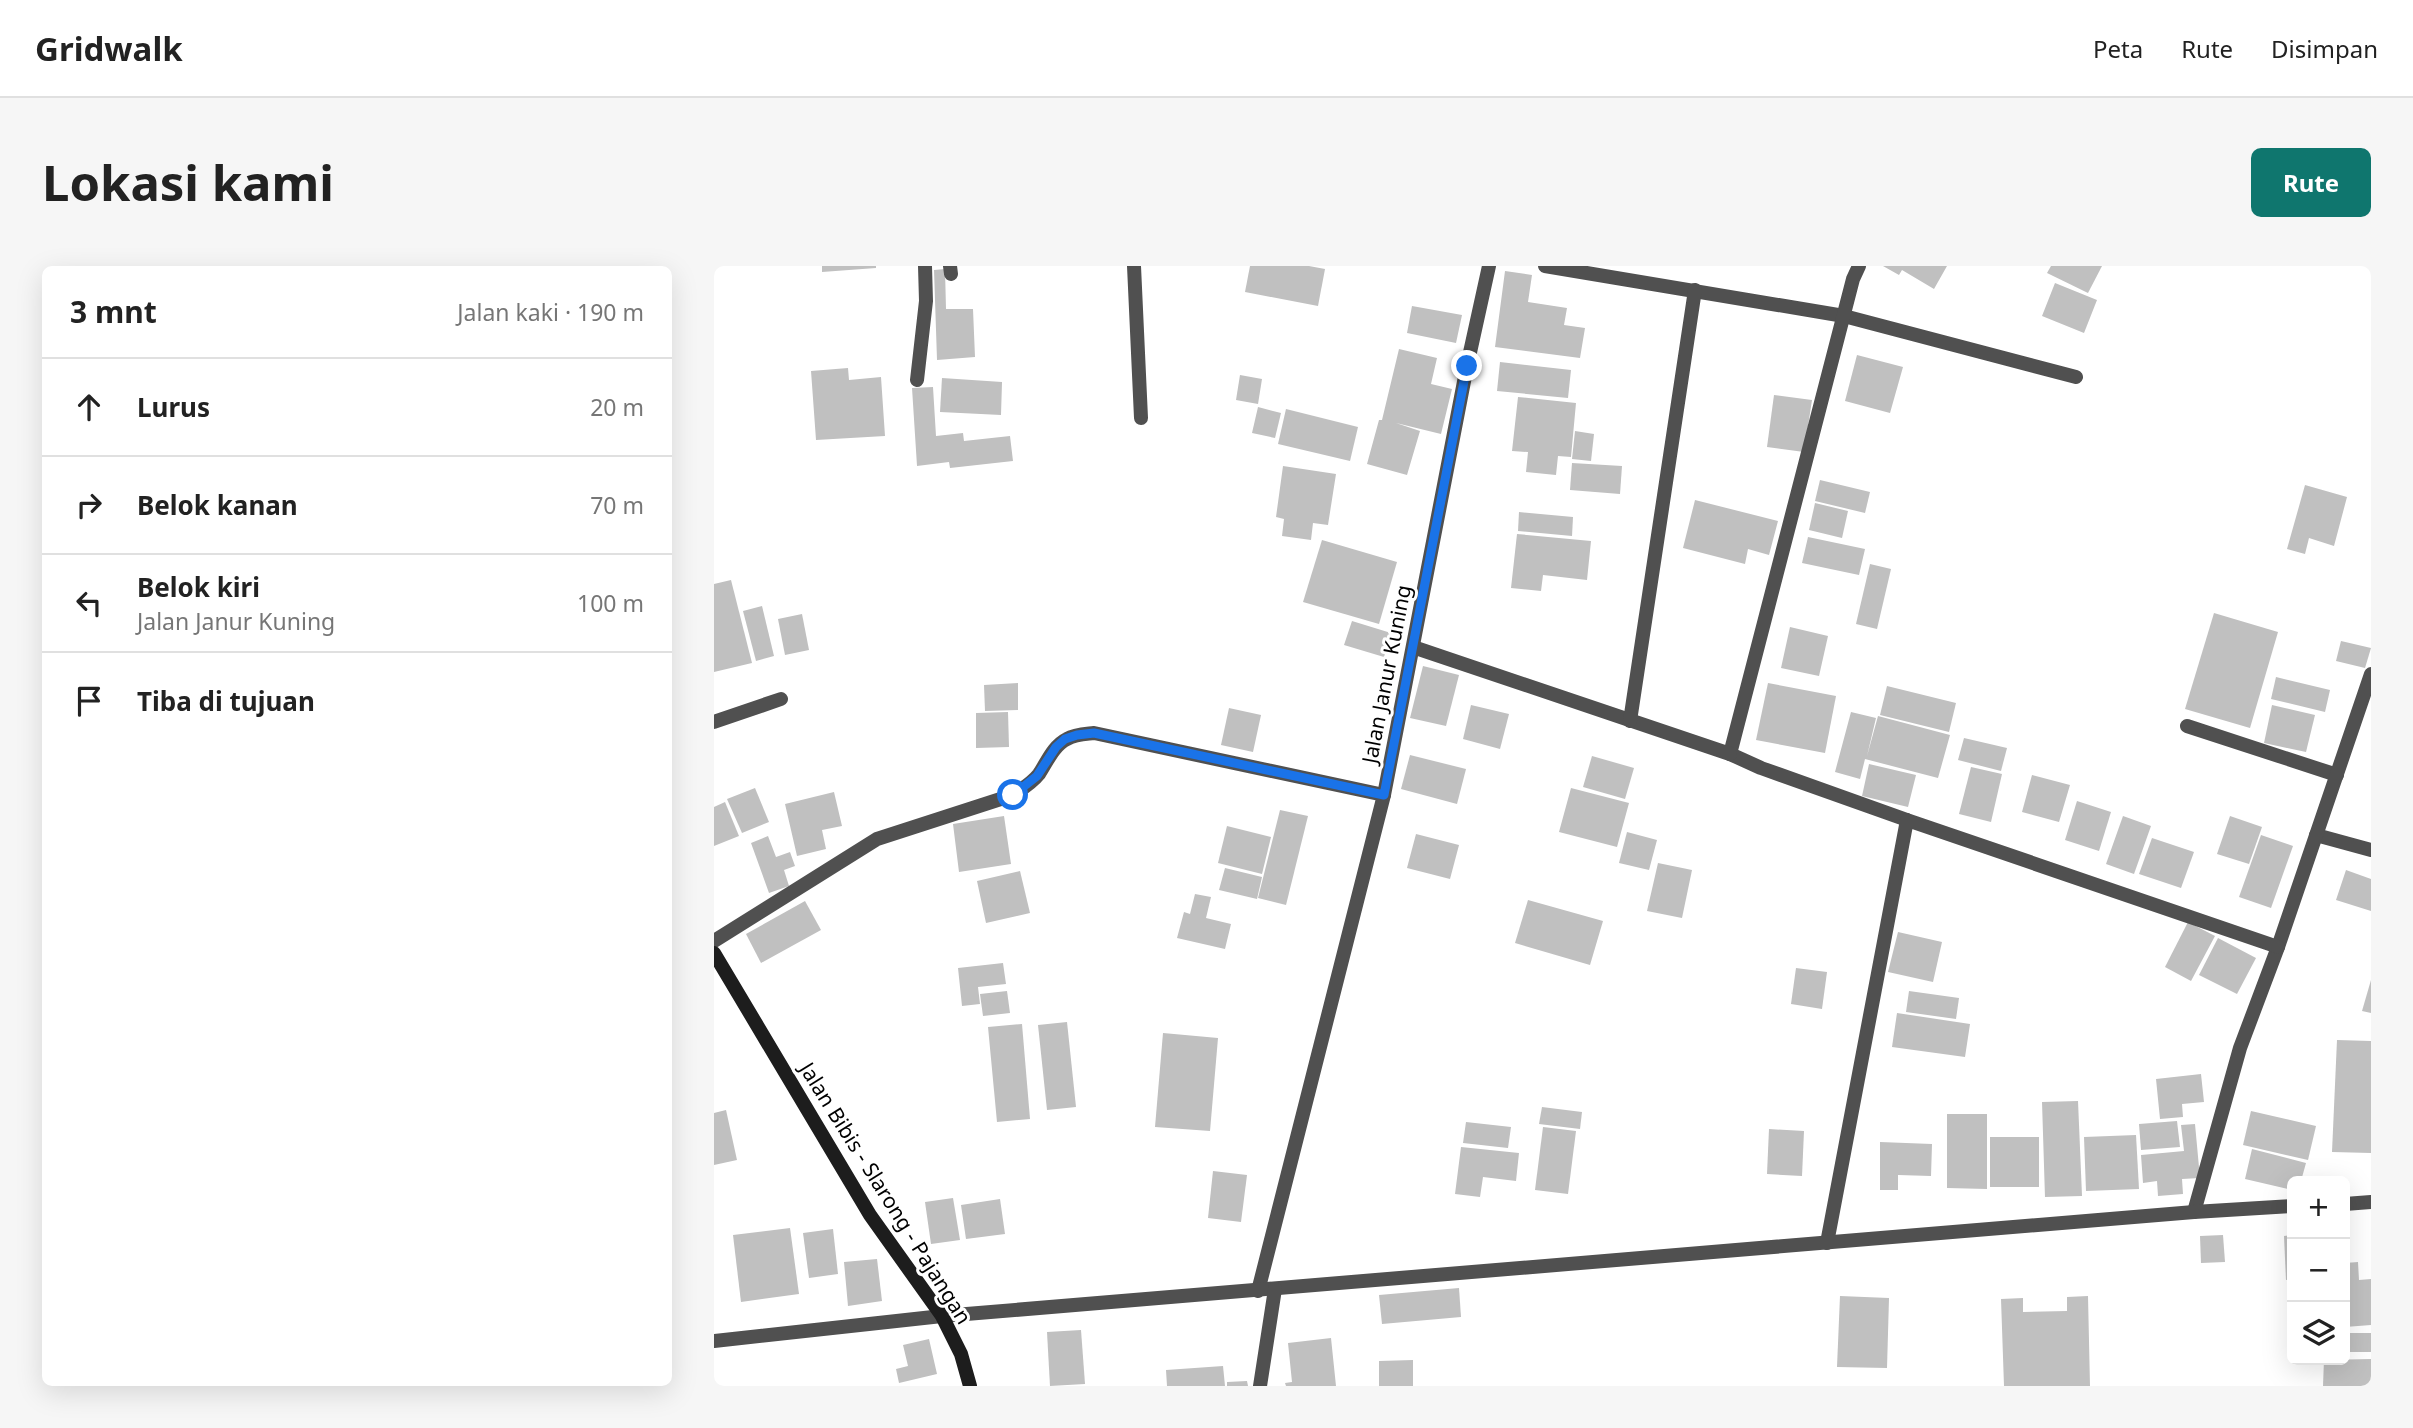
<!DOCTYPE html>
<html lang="id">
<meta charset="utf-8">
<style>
:root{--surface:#fff;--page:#f6f6f6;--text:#222;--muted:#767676;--line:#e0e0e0;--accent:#0f766e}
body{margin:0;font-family:"Noto Sans",sans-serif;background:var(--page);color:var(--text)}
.controls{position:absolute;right:21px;bottom:21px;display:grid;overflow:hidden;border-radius:10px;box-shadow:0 7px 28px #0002}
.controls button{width:63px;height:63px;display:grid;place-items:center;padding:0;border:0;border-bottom:2px solid var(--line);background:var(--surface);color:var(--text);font:35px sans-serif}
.stop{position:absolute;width:21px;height:21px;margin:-16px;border:5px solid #1a73e8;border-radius:50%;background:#fff}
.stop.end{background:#1a73e8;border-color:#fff;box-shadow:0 2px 7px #0008}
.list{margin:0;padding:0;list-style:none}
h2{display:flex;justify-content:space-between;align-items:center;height:91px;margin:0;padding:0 28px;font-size:30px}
h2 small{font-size:23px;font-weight:400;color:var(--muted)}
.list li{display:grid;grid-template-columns:46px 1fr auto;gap:21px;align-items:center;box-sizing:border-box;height:98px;padding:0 28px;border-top:2px solid var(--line)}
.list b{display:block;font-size:26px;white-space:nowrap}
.list p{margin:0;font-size:23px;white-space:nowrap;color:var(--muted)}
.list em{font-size:23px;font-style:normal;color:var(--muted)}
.icon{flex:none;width:38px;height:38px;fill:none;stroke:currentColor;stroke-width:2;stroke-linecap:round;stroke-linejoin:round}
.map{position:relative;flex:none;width:1657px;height:1120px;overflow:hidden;border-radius:10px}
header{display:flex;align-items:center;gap:42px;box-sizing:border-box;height:98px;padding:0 35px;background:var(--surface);border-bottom:2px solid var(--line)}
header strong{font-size:33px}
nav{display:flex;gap:38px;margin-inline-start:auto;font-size:24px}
.intro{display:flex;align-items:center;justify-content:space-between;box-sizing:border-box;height:168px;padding:0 42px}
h1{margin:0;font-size:49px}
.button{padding:18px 32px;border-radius:10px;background:var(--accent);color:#fff;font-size:24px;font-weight:700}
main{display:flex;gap:42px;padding:0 42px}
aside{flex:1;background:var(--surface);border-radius:10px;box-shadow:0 7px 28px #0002}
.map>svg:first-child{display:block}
.building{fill:#c0c0c0}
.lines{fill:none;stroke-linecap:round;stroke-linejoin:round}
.lane{stroke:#505050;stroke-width:14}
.street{stroke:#505050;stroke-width:14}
.secondary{stroke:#1d1d1d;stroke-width:14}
.route{stroke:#1a73e8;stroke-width:9}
.labels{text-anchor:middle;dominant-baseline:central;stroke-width:6;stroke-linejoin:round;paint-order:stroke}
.street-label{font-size:21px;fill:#000;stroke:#fff}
</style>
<header>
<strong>Gridwalk</strong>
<nav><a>Peta</a><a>Rute</a><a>Disimpan</a></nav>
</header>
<div class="intro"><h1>Lokasi kami</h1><a class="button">Rute</a></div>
<main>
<aside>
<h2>3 mnt<small>Jalan kaki · 190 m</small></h2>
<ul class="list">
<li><svg class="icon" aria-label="ahead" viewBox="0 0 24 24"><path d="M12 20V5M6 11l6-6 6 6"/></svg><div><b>Lurus</b></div><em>20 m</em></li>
<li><svg class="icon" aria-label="right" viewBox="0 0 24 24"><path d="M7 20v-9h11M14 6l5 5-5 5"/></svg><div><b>Belok kanan</b></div><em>70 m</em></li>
<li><svg class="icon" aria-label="left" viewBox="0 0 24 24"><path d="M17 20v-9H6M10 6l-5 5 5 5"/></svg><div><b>Belok kiri</b><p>Jalan Janur Kuning</p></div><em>100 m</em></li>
<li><svg class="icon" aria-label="arrive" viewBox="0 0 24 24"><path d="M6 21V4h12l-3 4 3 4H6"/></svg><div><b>Tiba di tujuan</b></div></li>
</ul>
</aside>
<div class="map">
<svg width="1657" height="1120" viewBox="0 0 1657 1120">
<rect width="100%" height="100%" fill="#fff"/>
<g class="building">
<polygon points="108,0 162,0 162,2 108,6"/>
<polygon points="536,0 595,0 611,3 604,40 531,26"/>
<polygon points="1169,0 1233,0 1220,23 1188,4 1185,9"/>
<polygon points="1337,0 1388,0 1374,27 1333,7"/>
<polygon points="231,3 232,43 259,43 261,91 223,94 220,4"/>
<polygon points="791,5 818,9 814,36 853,42 850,59 871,62 866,92 781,81"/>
<polygon points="1341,17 1383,34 1370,67 1328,50"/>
<polygon points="698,40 748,49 742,77 693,67"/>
<polygon points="685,83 723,92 717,118 738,123 727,168 682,157 706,165 693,209 653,198 665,154 668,154"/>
<polygon points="1143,89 1189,101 1176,147 1131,135"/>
<polygon points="786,96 857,104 854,132 783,125"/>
<polygon points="134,102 135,114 167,111 171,170 102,174 97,105"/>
<polygon points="526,109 548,113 544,138 522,134"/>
<polygon points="228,112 288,116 287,149 226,146"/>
<polygon points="219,121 222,170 249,167 250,175 296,170 299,195 236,202 235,196 203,200 198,122"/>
<polygon points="1060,129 1098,134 1090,186 1053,181"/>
<polygon points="804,131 862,137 857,191 844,190 842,209 812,206 814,186 798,185"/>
<polygon points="544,141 567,147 561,172 538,167"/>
<polygon points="572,143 644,161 636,195 564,178"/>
<polygon points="861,165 880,168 877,195 858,193"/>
<polygon points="858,197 908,200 906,228 856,224"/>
<polygon points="569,200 622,208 614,259 599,257 597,274 568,270 570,253 562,251"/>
<polygon points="1106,214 1156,226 1151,247 1101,235"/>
<polygon points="1591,219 1633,231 1620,280 1595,272 1591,288 1573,283"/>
<polygon points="981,234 1064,255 1055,289 1034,283 1031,298 969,282"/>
<polygon points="1101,237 1134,245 1128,272 1095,264"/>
<polygon points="805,246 859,251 858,270 804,265"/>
<polygon points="803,268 877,275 873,314 829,309 827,325 797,322"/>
<polygon points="1094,271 1151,283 1145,309 1088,297"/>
<polygon points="608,274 683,296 665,358 589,336"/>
<polygon points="1156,298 1177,303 1163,363 1142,358"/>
<polygon points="17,314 38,397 0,406 0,318"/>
<polygon points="48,340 60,390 42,395 29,345"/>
<polygon points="1500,347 1564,366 1536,462 1471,443"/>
<polygon points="88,348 95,384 71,389 64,353"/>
<polygon points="638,355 677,367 670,391 630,379"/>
<polygon points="1076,361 1114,370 1105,410 1067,402"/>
<polygon points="1627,375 1657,382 1651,402 1622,395"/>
<polygon points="709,400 745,409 732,460 696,452"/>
<polygon points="1562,411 1616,424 1611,446 1557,433"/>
<polygon points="304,417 304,444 271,445 270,419"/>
<polygon points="1054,417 1122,430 1111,487 1042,474"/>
<polygon points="1173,420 1242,437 1235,466 1166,449"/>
<polygon points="757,439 795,448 786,483 749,473"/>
<polygon points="1558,439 1601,449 1592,486 1550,477"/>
<polygon points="515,442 547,449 539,486 507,479"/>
<polygon points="294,446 295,481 262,482 262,447"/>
<polygon points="1137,446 1162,452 1153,490 1164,450 1236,469 1224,512 1151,493 1146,513 1121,506"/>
<polygon points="1250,472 1293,482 1287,505 1244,494"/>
<polygon points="696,489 752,503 743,538 687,523"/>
<polygon points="878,490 920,502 911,533 869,521"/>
<polygon points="1155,498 1202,509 1194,541 1148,530"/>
<polygon points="1257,501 1288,508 1277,556 1245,548"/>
<polygon points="1318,509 1356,519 1345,556 1308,546"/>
<polygon points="41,522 55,556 28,567 13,533"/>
<polygon points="857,522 915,537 903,581 845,566"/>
<polygon points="120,526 128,560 108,564 112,583 83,590 71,538"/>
<polygon points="1363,535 1397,546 1385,585 1351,574"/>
<polygon points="11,536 25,570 0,580 0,541"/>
<polygon points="566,544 594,550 572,639 544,632"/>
<polygon points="290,550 297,598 245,606 239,558"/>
<polygon points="1409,550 1437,560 1420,608 1392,598"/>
<polygon points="1516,550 1548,561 1535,598 1503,588"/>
<polygon points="513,560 557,571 548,608 504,597"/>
<polygon points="913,566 943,574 935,604 905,597"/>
<polygon points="702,568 745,579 736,613 693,602"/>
<polygon points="1547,569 1579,580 1557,642 1525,631"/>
<polygon points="54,570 62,591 76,586 81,600 70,604 75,620 55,627 37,577"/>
<polygon points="1438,572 1480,586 1467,622 1425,608"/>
<polygon points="944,597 978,604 968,652 933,645"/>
<polygon points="511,602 548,611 543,633 505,624"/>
<polygon points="1632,604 1657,613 1657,645 1622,634"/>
<polygon points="306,605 316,647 272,657 263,615"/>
<polygon points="481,628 497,631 492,652 517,658 511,683 463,672 470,646 476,648"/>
<polygon points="814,634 889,655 876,699 801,677"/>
<polygon points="91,635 107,664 47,697 32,668"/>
<polygon points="1474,656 1501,670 1477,715 1451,701"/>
<polygon points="1184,666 1228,676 1219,716 1174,706"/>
<polygon points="1504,672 1542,692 1523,728 1485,709"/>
<polygon points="289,697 292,718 264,721 266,738 248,740 244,702"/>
<polygon points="1082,702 1113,706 1108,743 1077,738"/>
<polygon points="1657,714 1657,747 1648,745"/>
<polygon points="293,725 296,747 269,750 266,728"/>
<polygon points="1195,725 1245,732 1242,753 1192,746"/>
<polygon points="1183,747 1256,758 1251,791 1178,781"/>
<polygon points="353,756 362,841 333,844 324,759"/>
<polygon points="308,758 316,853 283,856 274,761"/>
<polygon points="449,767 504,772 496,865 441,861"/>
<polygon points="1623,774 1657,775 1657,887 1618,886"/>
<polygon points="1487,808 1490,836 1468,838 1469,851 1446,853 1442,813"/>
<polygon points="1364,835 1368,930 1331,931 1328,836"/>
<polygon points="828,841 868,846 866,863 825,858"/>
<polygon points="12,844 23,894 0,899 0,847"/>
<polygon points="1537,845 1602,860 1594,894 1529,879"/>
<polygon points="1233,848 1273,848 1273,923 1233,922"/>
<polygon points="1463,855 1466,881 1427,884 1425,858"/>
<polygon points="752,856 797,861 794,882 749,877"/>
<polygon points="1481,858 1486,912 1468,913 1469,928 1444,930 1443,915 1429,917 1427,889 1470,885 1467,859"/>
<polygon points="829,861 862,865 854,928 821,924"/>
<polygon points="1055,863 1090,865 1088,910 1053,908"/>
<polygon points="1422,869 1425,923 1372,925 1370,871"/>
<rect x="1276" y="871" width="49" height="50"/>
<polygon points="1166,876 1218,878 1217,910 1184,909 1184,924 1166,924"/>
<polygon points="747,881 805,887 802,915 769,911 766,931 741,928"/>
<polygon points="1538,883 1592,897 1587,915 1578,915 1578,924 1531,913"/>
<polygon points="499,905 533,909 527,956 494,952"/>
<polygon points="239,932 246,974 217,978 211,936"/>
<polygon points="286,933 291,968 252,973 247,939"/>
<polygon points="76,962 85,1028 27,1036 19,969"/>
<polygon points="119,963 124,1008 95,1012 89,967"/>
<polygon points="1509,969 1511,996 1487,997 1486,970"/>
<polygon points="1578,969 1578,1013 1572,1014 1570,970"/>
<polygon points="163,993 168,1035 134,1040 130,996"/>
<polygon points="1644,996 1645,1014 1657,1013 1657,1059 1631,1061 1631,997"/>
<polygon points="745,1022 747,1051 668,1058 665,1029"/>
<polygon points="1126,1030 1175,1032 1173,1102 1123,1101"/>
<polygon points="1374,1030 1376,1120 1290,1120 1287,1033 1309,1032 1309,1046 1353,1045 1353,1031"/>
<polygon points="367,1064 371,1118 336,1120 333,1066"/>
<rect x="1631" y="1067" width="26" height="19"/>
<polygon points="617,1072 622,1120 572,1120 571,1117 578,1116 574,1077"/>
<polygon points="215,1073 223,1108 185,1117 182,1103 194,1100 189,1079"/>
<polygon points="1657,1093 1657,1120 1609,1120 1610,1094"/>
<polygon points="699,1094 699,1120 665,1120 665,1095"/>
<polygon points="509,1100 511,1120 453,1120 452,1104"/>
<polygon points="533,1115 534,1120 513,1120 513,1116"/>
</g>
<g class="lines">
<g class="lane">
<polyline points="236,0 237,8"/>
<polyline points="0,456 67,433"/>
<polyline points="1602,569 1657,584"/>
</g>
<g class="street">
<polyline points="420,0 427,152"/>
<polyline points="831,0 1130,50 1362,111"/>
<polyline points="1145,0 1139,13 1016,488 1047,502 1193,554"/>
<polyline points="203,114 212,35 211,0"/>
<polyline points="699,381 1016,488"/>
<polyline points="916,455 981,24"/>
<polyline points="1473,460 1623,509"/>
<path d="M0,675L163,573L299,529C308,523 318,517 325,508C333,496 339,480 353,473C361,468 371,468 380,467L670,529"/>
<polyline points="1631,938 1657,936"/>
<polyline points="1480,946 1526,782 1564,681 1657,408"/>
<polyline points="1113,977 1193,554 1564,681"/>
<polyline points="544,1025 670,529 753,100 775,0"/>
<polyline points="0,1075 228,1050 1480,946 1578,940"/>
<polyline points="546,1120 561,1023"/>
</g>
<polyline class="secondary" points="0,687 156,949 228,1050 247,1088 256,1120"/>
</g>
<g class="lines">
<polyline class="route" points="299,529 323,510 342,481 351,473 363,469 380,467 670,529 753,100"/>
</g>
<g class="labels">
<g class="street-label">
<text transform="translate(672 408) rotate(-79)">Jalan Janur Kuning</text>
<text transform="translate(172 927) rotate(58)">Jalan Bibis - Slarong - Pajangan</text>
</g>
</g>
</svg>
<div class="controls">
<button>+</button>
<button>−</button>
<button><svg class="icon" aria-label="layers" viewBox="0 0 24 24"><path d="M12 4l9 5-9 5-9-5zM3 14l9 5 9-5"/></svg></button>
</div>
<div class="stop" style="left:299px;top:529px"></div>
<div class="stop end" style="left:753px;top:100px"></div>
</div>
</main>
